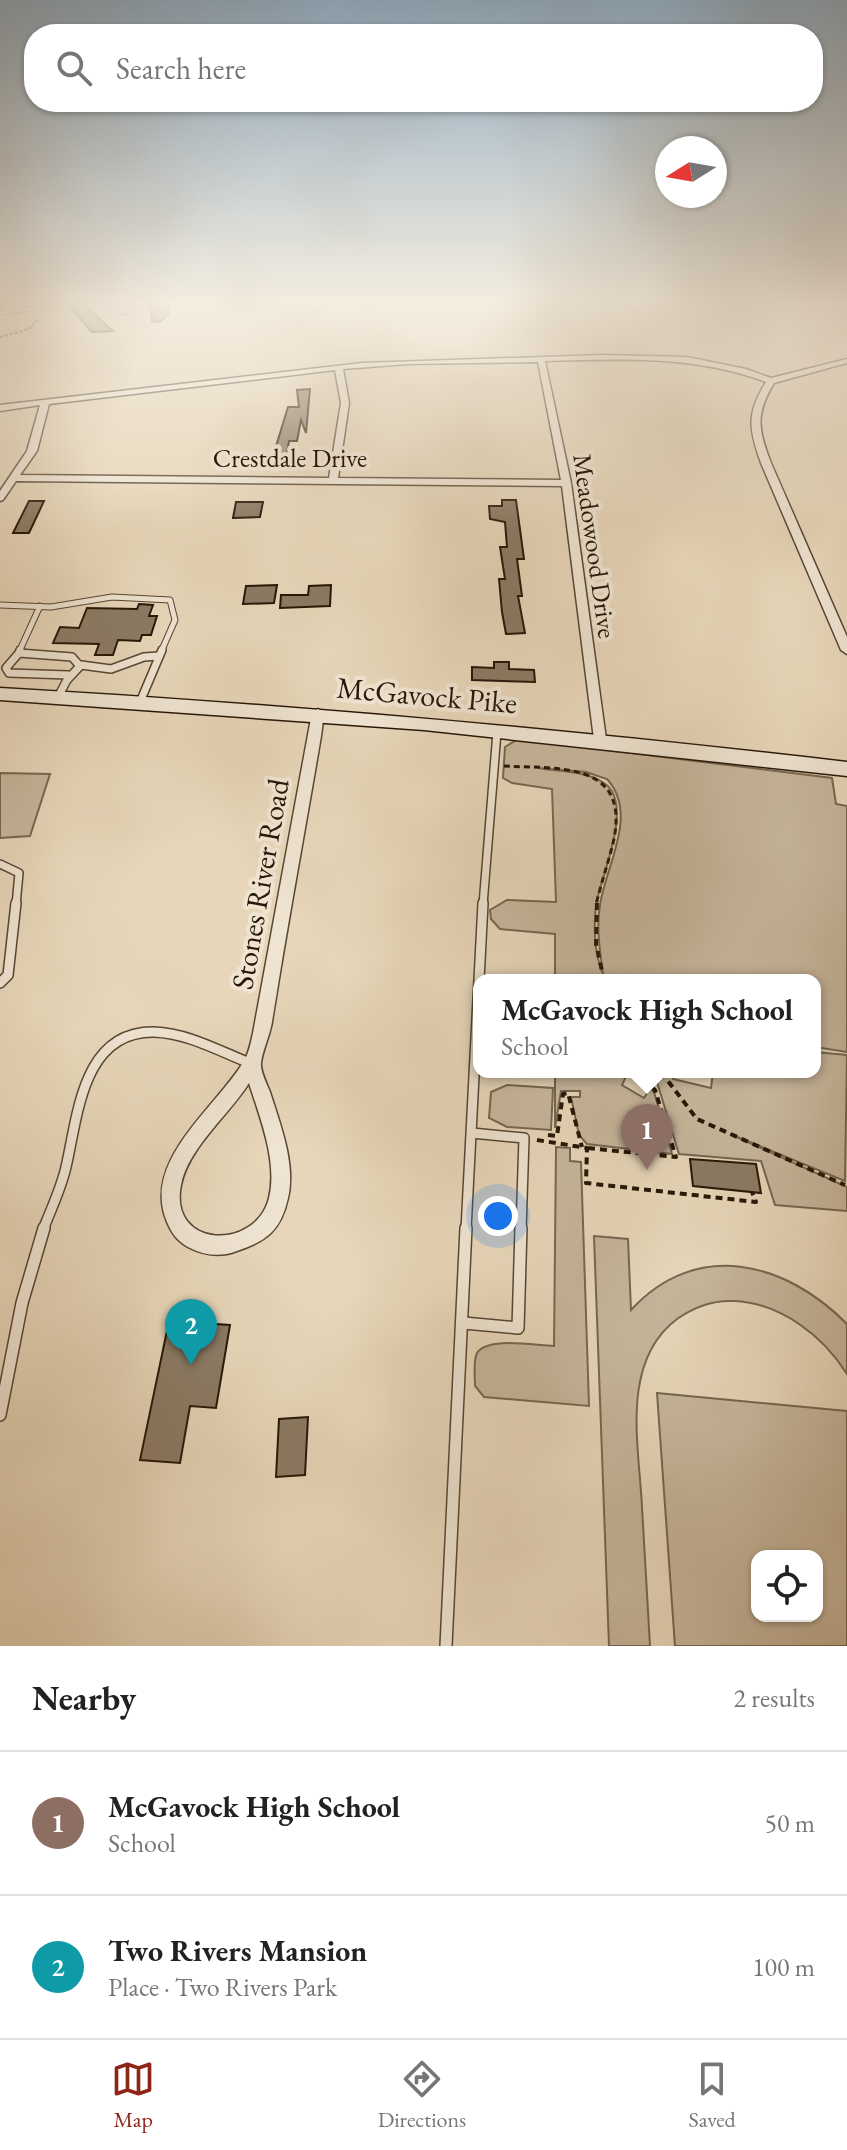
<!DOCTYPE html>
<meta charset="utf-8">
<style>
:root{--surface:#fff;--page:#f2f2f2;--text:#222;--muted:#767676;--line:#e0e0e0;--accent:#8f2418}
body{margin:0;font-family:"EB Garamond",serif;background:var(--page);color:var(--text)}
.controls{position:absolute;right:24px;bottom:24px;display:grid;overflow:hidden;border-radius:16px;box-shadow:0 2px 6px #0004}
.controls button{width:72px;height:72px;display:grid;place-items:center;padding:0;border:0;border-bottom:2px solid var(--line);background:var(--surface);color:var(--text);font:40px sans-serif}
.compass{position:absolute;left:655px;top:136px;width:72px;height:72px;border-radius:50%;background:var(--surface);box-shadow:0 2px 6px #0004;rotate:259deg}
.you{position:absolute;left:498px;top:1216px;width:28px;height:28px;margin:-20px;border:6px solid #fff;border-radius:50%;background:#1a73e8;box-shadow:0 0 0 12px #1a73e833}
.badge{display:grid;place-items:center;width:52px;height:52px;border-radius:50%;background:var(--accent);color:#fff;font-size:26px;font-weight:700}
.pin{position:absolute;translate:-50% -66px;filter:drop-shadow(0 2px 4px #0008)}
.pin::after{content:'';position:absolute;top:42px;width:28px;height:24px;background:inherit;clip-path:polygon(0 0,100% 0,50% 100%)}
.popup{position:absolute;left:473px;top:974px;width:348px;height:104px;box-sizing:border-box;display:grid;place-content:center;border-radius:16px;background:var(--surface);filter:drop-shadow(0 2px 6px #0005);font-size:26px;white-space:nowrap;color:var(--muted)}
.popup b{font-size:30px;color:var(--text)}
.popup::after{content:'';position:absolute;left:50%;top:100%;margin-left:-16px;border:16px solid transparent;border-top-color:var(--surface)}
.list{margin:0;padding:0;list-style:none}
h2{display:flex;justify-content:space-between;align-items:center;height:104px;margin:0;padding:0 32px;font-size:34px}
h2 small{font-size:26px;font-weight:400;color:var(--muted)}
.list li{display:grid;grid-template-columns:52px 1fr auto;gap:24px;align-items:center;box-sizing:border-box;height:144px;padding:0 32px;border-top:2px solid var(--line)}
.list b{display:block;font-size:30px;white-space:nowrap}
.list p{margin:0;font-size:26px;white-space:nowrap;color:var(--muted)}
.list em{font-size:26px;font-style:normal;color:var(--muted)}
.icon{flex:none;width:44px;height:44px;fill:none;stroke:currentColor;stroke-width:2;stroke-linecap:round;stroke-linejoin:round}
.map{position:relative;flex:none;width:847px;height:1646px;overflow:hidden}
.search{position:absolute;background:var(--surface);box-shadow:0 2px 6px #0004;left:24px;right:24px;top:24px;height:88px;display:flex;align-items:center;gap:20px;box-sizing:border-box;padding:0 28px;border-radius:32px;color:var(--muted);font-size:30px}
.sheet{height:392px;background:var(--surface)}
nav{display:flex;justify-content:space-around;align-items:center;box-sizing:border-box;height:112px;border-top:2px solid var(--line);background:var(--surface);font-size:22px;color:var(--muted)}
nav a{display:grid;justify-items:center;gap:4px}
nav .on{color:var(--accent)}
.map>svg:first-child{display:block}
.green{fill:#c6b59b;stroke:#766651;stroke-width:2;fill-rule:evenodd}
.building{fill:#8b7a64;stroke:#271607;stroke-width:2}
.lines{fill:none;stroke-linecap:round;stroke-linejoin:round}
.service-far4-casing{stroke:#574634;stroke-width:6}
.service-far3-casing{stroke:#574634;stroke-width:7}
.service-far2-casing{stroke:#574634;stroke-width:10}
.service-far1-casing{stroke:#574634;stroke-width:12}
.service-casing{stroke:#574634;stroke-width:14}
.minor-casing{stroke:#574634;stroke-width:3}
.secondary-casing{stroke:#271607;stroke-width:3}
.path-far2{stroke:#271607;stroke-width:2;stroke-dasharray:3 2;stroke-linecap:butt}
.path-far1{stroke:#271607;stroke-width:3;stroke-dasharray:6 4;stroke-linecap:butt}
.path{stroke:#271607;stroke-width:4;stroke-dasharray:7 5;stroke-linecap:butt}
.service-far4{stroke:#efe4d2;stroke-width:4}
.service-far3{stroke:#efe4d2;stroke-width:5}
.service-far2{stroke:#efe4d2;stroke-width:7}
.service-far1{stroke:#efe4d2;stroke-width:9}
.service{stroke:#efe4d2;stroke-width:11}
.minor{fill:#efe4d2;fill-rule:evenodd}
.secondary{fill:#efe4d2;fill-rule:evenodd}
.labels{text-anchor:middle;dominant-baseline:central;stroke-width:8;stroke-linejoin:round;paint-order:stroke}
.far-street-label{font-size:26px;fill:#271607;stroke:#efe4d2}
.street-label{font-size:30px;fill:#271607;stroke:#efe4d2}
</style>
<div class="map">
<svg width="847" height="1646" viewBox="0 0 847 1646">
<rect width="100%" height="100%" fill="#e7d6b9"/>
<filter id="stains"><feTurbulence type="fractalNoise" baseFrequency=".0025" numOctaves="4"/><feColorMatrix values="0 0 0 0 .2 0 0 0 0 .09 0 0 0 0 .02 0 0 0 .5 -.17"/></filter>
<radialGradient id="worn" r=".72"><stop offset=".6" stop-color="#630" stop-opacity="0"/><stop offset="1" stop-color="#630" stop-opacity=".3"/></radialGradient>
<g class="green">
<path d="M518,739L832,778L836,804L847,806V1052L815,1047V980H555V934L500,929L491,919L490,910L507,900L556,902L552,789L512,783L503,778L505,747ZM538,768L586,772L607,779C639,814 606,865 600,905C596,928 600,951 603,974C594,954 593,922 597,900C603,872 634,802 604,783C585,770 559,772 538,768Z"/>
<polygon points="0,773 50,774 30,836 0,838"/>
<polygon points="815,1052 847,1055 845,1181 730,1134 847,1187 847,1211 775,1205 761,1161 679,1154 657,1082 644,1072 672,1072 673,1079 711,1088 713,1072 815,1072"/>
<polygon points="555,1072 628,1072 622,1085 644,1098 650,1089 654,1092 672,1154 587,1144 579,1135 571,1097 580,1097 580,1091 561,1091 555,1128"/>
<polygon points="507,1085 553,1088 551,1130 507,1127 489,1118 491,1092"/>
<path d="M556,1147L570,1148V1161L581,1162L589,1406L484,1397L475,1386C475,1377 473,1361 477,1353C488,1336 537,1346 554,1346Z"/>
<path d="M594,1236L628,1239L631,1310C696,1239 785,1261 847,1324V1374C823,1336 781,1303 734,1301C714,1300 694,1307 677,1319C620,1362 639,1445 642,1507C645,1553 647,1600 650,1646H609Z"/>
<path d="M657,1393L847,1411V1646H675ZM757,1556H817V1616H757Z"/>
</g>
<g class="building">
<polygon points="149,300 168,301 169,313 160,322 152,321"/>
<polygon points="84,305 113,331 92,332 70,307"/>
<polygon points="310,389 306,433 301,420 297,441 289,441 285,466 270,466 288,407 299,407 297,390"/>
<polygon points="502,500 516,500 524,559 517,559 522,596 518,596 525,633 506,634 502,612 499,579 505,579 500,547 507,547 505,522 490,519 489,506 502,506"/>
<polygon points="29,501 44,501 29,533 13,533"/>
<polygon points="236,502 263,502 260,517 233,518"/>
<polygon points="277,585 274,603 243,604 246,586"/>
<polygon points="331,585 330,606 280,608 281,595 308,595 309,586"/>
<polygon points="139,604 153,605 149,616 157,616 151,635 142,635 140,641 118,640 113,655 95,655 99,644 53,643 60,627 79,628 87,608 137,609"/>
<polygon points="494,662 509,662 509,669 534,670 535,682 472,680 472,667 494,668"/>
<polygon points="690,1159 756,1164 761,1193 693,1186"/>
<polygon points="169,1321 230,1325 216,1408 190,1406 180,1463 140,1460"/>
<polygon points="308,1417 305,1475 276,1477 279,1419"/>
</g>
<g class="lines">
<defs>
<g id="service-far4">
<polyline points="760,300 809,300"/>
<polyline points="0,313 12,311"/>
</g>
<g id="service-far3">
<polyline points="0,605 51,607 112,597 170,600 175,620 161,652"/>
<polyline points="19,652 40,606"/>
</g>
<g id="service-far2">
<polyline points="19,653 20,650"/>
<polyline points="68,675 9,673 6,668 19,653 72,657 79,665"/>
<polyline points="58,697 67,680 81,665 111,669 144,657 159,656"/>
<polyline points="140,702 162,650"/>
<polyline points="0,864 19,873 16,905"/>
<polyline points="483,905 497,732"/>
</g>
<g id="service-far1">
<polyline points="0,983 8,975 16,903"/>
<polyline points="472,1133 524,1138 521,1230"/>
<path d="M43,1230C51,1209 61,1189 66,1167C78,1116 82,1031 154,1032C188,1033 221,1052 252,1064"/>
<polyline points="466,1230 483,903"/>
</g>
<g id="service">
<polyline points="464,1323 518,1328 521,1228"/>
<polyline points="0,1415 22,1303 44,1228"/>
<polyline points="446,1646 466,1228"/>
</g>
<g id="minor">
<polygon points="82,300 99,300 12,313 0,306 0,301 13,309"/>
<polygon points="117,300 124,300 126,314 119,312"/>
<polygon points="839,300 847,300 847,303 840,302"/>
<path d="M602,355L687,357L746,369L771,378L847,359V363L774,383C755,414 758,430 771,463L847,637V654L841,650L761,463C749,429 746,414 766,382C694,355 621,359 545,361L571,483L606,739L600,744L594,739L562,486L16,481L3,500L0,501V491L27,451L40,405L0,411V405L362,363ZM538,362L561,480L338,478L349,403L343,369L408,364ZM335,370L341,403L329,478L20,475L37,451L49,404Z"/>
<path d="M318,709L324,713L321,736C305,831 287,926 272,1022C270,1035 262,1052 261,1063C260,1071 267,1084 270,1092C280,1124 296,1164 288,1198C281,1230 267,1241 237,1251C221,1257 206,1256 190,1248C178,1242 172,1234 167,1222C141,1161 216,1108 244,1061C249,1053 251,1042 253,1033L312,713ZM249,1083C260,1118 278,1162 269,1198C256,1251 168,1249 181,1185C188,1148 229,1115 249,1083Z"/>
</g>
<path id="secondary" d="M0,688C283,704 565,729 847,762V776L424,730L0,700Z"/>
</defs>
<use href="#service-far4" class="service-far4-casing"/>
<use href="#service-far3" class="service-far3-casing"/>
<use href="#service-far2" class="service-far2-casing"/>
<use href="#service-far1" class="service-far1-casing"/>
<use href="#service" class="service-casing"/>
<use href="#minor" class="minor-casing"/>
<use href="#secondary" class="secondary-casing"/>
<polyline class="path-far2" points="0,337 29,329 41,317"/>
<path class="path-far1" d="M504,766C559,769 629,761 614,839C609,861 601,883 596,905"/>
<g class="path">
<polyline points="597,903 596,944 604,980"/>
<polyline points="661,1072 697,1119 845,1185"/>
<polyline points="548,1135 557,1136 563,1094 568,1093 582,1147"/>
<polyline points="537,1140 587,1148 586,1183 756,1202 752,1192"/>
<polyline points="588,1148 676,1157 655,1090 648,1084"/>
</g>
<use href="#service-far4" class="service-far4"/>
<use href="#service-far3" class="service-far3"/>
<use href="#service-far2" class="service-far2"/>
<use href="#service-far1" class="service-far1"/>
<use href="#service" class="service"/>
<use href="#minor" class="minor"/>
<use href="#secondary" class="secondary"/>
</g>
<linearGradient id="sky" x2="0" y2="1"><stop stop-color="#8da8bd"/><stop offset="0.57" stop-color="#f4ede0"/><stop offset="1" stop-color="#f4ede0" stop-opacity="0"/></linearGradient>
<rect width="847" height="530" fill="url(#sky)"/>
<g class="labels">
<g class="far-street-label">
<text x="290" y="458">Crestdale Drive</text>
<text transform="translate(595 546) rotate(82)">Meadowood Drive</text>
</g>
<g class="street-label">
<text transform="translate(427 695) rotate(5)">McGavock Pike</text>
<text transform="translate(260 884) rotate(-80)">Stones River Road</text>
</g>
</g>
<rect width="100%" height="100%" filter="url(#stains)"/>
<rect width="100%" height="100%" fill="url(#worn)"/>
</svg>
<div class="controls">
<button><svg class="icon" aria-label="locate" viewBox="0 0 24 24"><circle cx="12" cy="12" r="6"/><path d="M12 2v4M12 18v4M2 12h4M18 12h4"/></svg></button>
</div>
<svg class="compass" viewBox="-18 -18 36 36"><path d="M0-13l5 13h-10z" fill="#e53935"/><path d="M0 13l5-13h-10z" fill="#767676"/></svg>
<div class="you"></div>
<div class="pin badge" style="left:647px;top:1170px;background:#8d6e63">1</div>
<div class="popup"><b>McGavock High School</b>School</div>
<div class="pin badge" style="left:191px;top:1365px;background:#0f9aa8">2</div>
<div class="search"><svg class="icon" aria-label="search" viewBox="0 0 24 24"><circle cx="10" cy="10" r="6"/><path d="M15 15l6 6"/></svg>Search here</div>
</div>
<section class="sheet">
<h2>Nearby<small>2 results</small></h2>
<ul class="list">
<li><span class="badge" style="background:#8d6e63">1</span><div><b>McGavock High School</b><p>School</p></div><em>50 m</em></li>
<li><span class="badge" style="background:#0f9aa8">2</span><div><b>Two Rivers Mansion</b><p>Place · Two Rivers Park</p></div><em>100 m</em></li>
</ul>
</section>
<nav>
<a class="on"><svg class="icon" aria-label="map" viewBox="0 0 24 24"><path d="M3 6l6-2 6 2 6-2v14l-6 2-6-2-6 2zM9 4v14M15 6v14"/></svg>Map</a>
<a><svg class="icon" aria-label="directions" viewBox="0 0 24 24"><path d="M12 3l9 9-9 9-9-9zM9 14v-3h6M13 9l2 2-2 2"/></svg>Directions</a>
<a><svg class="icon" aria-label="saved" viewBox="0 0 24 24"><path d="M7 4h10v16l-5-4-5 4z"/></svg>Saved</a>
</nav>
